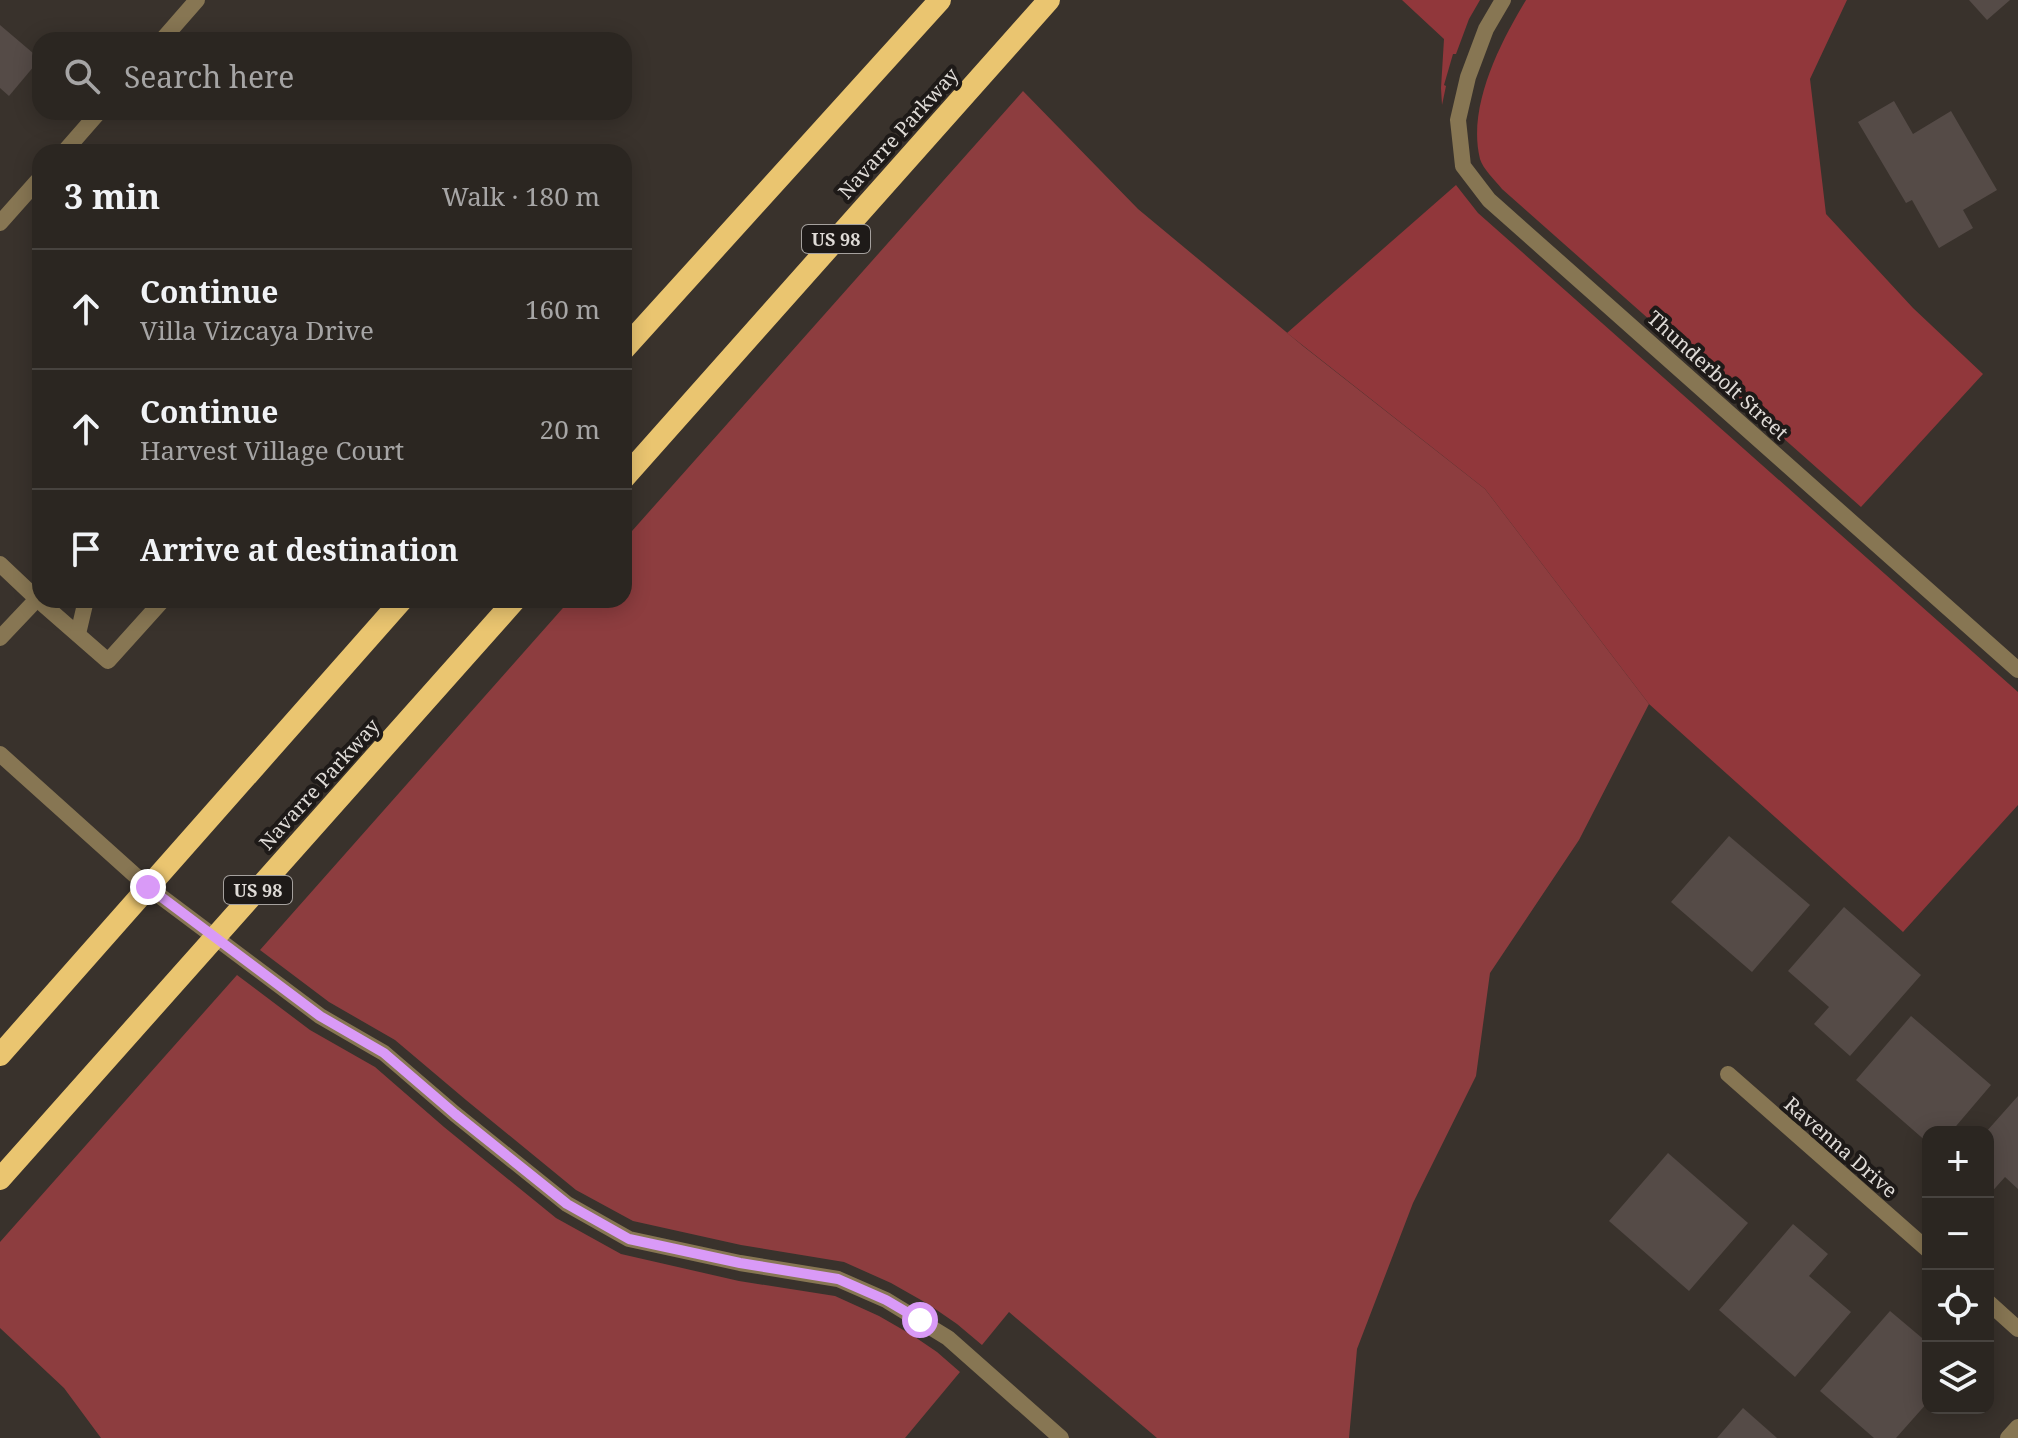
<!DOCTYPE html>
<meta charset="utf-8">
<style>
:root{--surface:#2b2621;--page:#37322e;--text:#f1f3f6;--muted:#a6a5a5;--line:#47433f}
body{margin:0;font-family:"Noto Serif",serif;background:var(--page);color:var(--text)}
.controls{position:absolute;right:24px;bottom:24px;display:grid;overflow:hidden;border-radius:16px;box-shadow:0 4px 20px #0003}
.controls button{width:72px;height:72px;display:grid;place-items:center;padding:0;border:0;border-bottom:2px solid var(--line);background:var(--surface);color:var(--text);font:40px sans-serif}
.stop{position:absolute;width:24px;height:24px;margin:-18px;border:6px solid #d99af7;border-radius:50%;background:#fff}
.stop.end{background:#d99af7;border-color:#fff;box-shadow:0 2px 8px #0008}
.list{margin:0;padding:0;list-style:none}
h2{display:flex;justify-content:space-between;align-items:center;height:104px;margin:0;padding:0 32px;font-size:34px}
h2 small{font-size:26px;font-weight:400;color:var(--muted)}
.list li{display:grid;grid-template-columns:52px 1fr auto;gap:24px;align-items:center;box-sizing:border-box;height:120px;padding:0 32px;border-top:2px solid var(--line)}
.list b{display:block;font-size:30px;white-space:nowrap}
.list p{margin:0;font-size:26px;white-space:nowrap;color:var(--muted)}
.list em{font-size:26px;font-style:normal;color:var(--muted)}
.icon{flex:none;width:44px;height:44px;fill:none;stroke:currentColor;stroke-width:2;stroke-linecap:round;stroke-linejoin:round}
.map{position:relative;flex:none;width:2018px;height:1438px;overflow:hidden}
.search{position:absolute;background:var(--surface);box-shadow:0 4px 20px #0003;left:32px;top:32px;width:600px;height:88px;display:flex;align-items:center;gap:20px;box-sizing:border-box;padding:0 28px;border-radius:24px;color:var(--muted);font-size:30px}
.panel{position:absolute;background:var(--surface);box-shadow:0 4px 20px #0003;left:32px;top:144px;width:600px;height:464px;border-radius:24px}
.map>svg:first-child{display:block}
.green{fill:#8d3d3f}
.forest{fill:#91373b}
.building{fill:#554b47}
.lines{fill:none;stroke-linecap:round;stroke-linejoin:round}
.service{stroke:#877653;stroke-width:16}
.minor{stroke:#877653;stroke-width:16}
.trunk{stroke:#eac570;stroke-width:22}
.route{stroke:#d99af7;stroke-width:10}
.labels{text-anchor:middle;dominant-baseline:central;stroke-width:8;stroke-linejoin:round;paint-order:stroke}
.shield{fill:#1e1a18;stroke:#a5a19e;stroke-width:2}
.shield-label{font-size:18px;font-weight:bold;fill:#dfdbd7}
.street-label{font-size:20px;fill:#dfdbd7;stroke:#1e1a18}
</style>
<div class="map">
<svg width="2018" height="1438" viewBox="0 0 2018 1438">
<rect width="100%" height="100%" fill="#39322c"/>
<g class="green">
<polygon points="1023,91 1138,209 1303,346 1485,489 1649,704 1579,840 1490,973 1476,1076 1413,1203 1357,1349 1349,1438 1157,1438 1009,1312 982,1345 957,1324 928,1304 891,1283 844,1262 741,1245 633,1221 576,1190 466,1100 395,1040 329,1002 260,950 570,600 624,600 624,540"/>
<polygon points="237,975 310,1030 375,1067 444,1127 556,1218 621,1254 739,1281 835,1296 879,1316 912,1335 937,1352 960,1372 905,1438 101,1438 64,1388 0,1328 0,1242"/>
</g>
<g class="forest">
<polygon points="1402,0 1480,0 1469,19 1456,54 1453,54 1444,85 1446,86 1442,105 1441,88 1444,39"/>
<path d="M1526,0H1847L1810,79L1826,214L1913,308L1983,374L1861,507L1502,189C1495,180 1483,169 1480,159C1467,107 1500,43 1526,0Z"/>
<polygon points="1456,185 1478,213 2018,692 2018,805 1903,932 1649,704 1485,489 1287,333"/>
</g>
<g class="building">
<polygon points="1969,0 2010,0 1987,20"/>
<polygon points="0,25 40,59 9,96 0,88"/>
<polygon points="1894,101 1913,134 1951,111 1997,190 1963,210 1973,228 1939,248 1912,200 1906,203 1858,122"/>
<polygon points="1729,836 1810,905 1752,972 1671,902"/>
<polygon points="1844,907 1921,975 1850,1056 1814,1024 1829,1007 1788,971"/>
<polygon points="1911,1016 1991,1085 1951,1132 1928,1132 1928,1143 1856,1080"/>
<polygon points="2018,1096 2018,1189 2005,1177 1988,1196 1988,1132 1986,1132"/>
<polygon points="1668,1153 1748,1223 1689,1291 1609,1221"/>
<polygon points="1793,1224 1828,1254 1809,1276 1851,1312 1795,1377 1719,1310"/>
<polygon points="1890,1311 1928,1343 1928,1402 1896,1438 1874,1438 1820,1391"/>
<polygon points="1743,1408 1777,1438 1717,1438"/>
</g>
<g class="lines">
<g class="service">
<polyline points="0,564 37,599 0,638"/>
<polyline points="37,599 108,661 163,600"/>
<polyline points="78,634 86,600"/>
</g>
<g class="minor">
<polyline points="1503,0 1486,29 1468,77 1458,120 1463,166 1489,200 2018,670"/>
<polyline points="162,40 197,0"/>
<polyline points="64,152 99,112"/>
<polyline points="0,223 40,178"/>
<polyline points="0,754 148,887 320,1016 384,1053 455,1114 567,1204 629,1239 740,1263 838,1279 886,1300 948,1338 1061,1438"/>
<polyline points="1728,1074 1928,1250"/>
<polyline points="1988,1302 2018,1329"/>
<polyline points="2008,1438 2018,1427"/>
</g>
<g class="trunk">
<polyline points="624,349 940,0"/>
<polyline points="624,478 1049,0"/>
<polyline points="0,1055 402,600"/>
<polyline points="0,1179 515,600"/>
</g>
</g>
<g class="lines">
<polyline class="route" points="148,887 320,1016 384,1053 455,1114 567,1204 629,1239 740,1263 838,1279 886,1300 920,1320"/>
</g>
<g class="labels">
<g class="shield">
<rect x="802" y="225" width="68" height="28" rx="6"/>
<rect x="224" y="876" width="68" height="28" rx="6"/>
</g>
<g class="shield-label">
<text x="836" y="239">US 98</text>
<text x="258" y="890">US 98</text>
</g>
<g class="street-label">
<text transform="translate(898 133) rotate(-48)">Navarre Parkway</text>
<text transform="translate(1718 375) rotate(42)">Thunderbolt Street</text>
<text transform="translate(319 784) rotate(-48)">Navarre Parkway</text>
<text transform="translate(1841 1147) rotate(41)">Ravenna Drive</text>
</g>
</g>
</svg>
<div class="controls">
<button>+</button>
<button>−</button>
<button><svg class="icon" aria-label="locate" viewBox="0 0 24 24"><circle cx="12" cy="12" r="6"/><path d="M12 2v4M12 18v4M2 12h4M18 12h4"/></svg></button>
<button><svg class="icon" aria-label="layers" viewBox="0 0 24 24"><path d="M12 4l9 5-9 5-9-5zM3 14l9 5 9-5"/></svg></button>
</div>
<div class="stop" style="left:920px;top:1320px"></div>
<div class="stop end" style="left:148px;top:887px"></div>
<div class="search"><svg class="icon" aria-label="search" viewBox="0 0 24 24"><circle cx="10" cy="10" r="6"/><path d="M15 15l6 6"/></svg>Search here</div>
<section class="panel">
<h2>3 min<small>Walk · 180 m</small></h2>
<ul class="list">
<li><svg class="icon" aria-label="ahead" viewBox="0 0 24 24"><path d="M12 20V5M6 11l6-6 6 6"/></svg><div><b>Continue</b><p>Villa Vizcaya Drive</p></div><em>160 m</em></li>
<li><svg class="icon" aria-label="ahead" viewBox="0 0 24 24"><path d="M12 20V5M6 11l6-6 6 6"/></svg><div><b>Continue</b><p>Harvest Village Court</p></div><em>20 m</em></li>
<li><svg class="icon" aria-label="arrive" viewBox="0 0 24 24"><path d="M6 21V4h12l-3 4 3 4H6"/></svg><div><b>Arrive at destination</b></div></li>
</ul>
</section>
</div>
